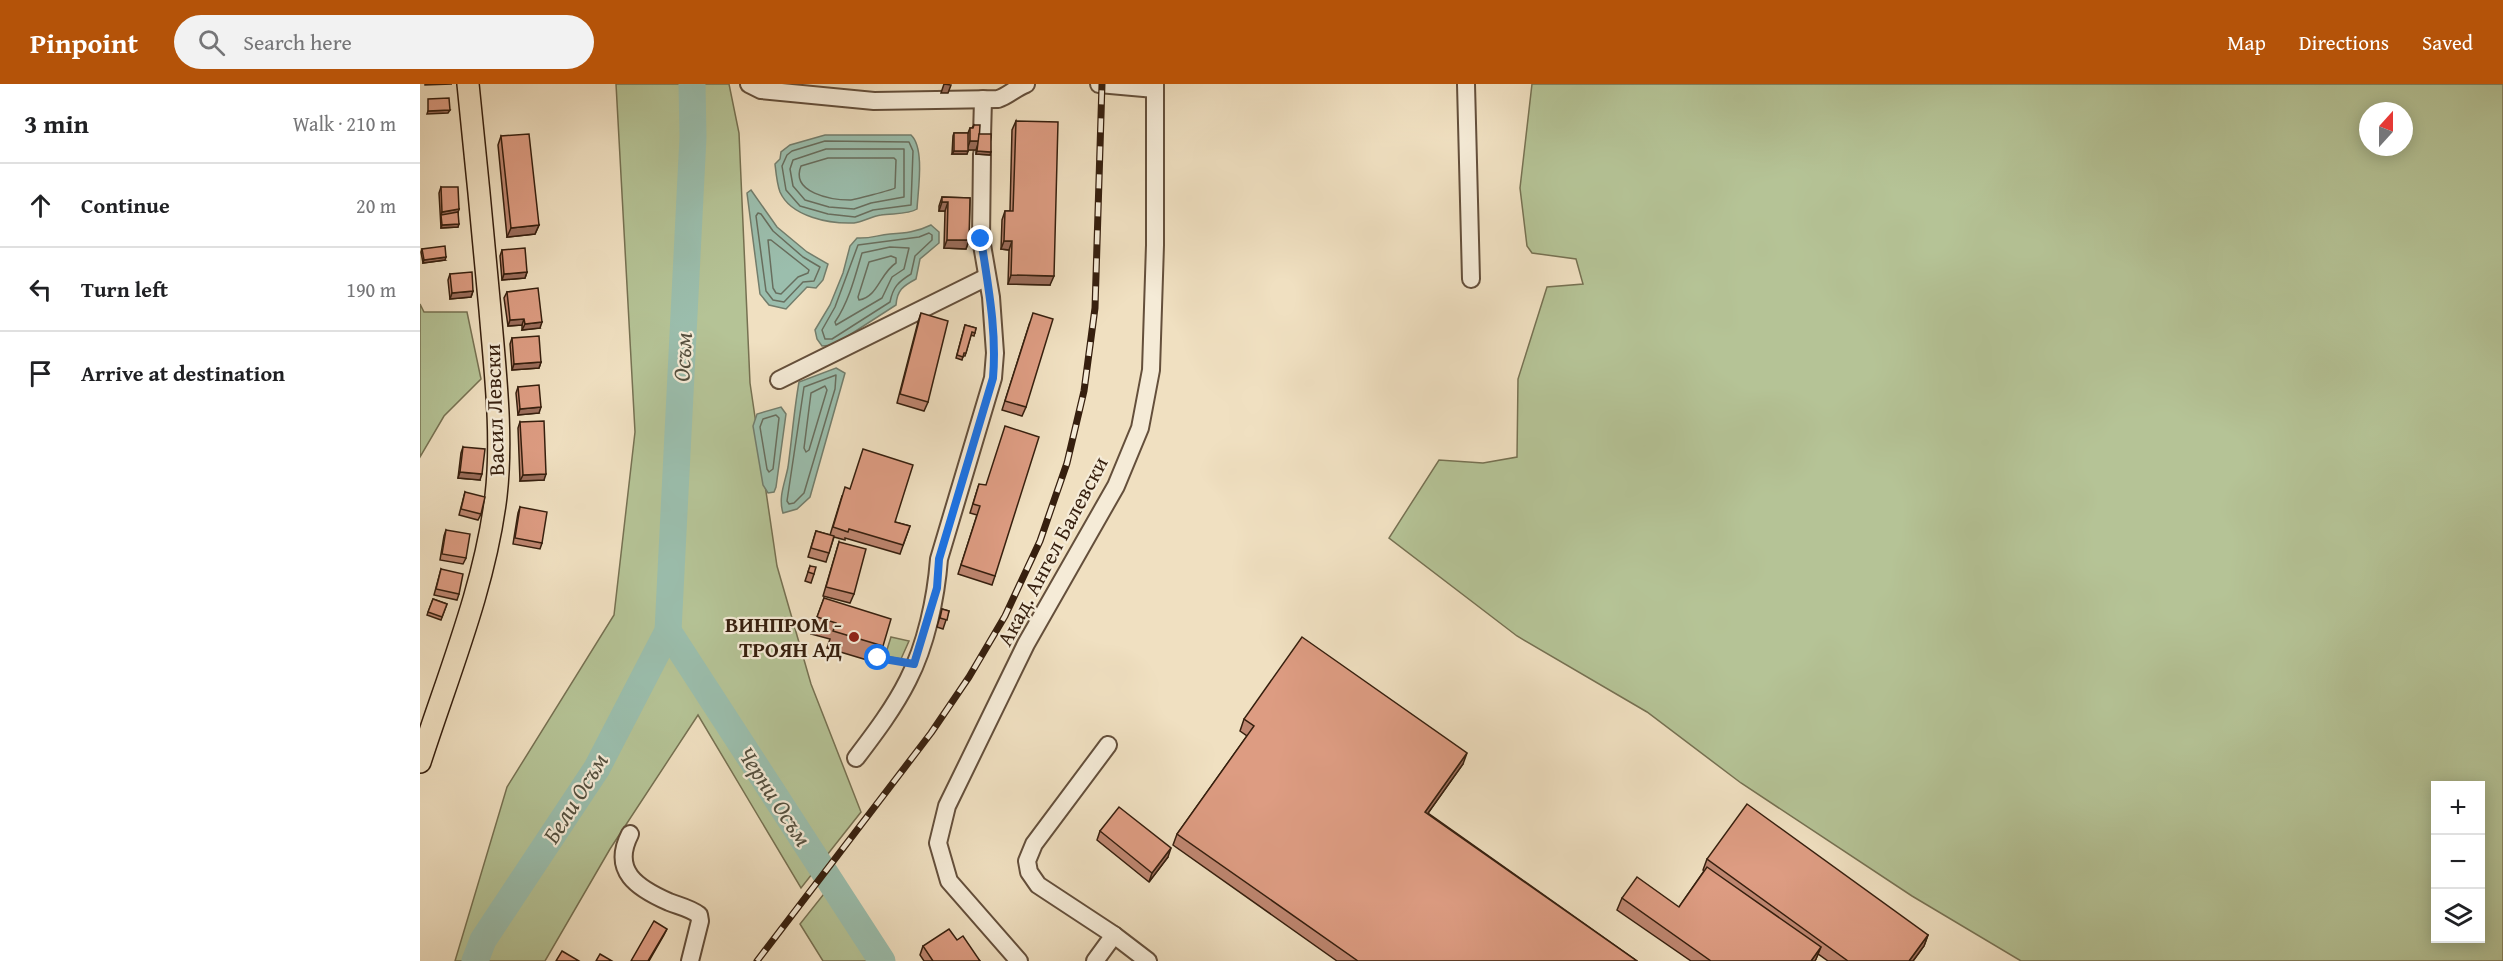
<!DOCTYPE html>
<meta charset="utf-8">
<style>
:root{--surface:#fff;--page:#f2f2f2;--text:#202124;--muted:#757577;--line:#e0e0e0;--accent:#b45309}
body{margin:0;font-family:"Gentium Book Plus",serif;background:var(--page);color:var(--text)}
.controls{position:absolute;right:18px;bottom:18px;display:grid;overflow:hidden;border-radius:0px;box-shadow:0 3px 15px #0003}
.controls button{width:54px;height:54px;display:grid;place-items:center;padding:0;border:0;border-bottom:2px solid var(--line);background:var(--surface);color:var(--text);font:30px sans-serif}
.compass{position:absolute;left:1939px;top:18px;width:54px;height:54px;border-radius:50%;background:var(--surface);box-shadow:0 3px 15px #0003;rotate:21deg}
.stop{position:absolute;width:18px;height:18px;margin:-14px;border:4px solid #1a73e8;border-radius:50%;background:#fff}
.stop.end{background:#1a73e8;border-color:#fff;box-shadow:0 2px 6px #0008}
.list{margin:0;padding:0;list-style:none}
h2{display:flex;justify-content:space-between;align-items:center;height:78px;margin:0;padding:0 24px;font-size:26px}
h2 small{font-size:20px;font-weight:400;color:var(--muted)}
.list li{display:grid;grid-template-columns:39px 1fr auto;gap:18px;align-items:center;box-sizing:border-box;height:84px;padding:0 24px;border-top:2px solid var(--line)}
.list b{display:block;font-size:22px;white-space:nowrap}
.list em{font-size:20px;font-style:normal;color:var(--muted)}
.icon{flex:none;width:33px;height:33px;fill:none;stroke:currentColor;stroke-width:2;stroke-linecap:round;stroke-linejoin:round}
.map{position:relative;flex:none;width:2083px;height:877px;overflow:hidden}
header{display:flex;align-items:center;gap:36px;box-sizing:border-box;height:84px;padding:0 30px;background:var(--accent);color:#fff}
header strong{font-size:28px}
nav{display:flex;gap:33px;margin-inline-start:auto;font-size:21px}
.search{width:420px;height:54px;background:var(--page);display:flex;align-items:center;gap:15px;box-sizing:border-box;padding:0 21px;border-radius:33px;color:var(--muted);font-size:22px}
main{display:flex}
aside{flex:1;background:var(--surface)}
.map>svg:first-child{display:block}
.green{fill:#b5c396;stroke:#767152;stroke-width:1.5;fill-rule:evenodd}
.water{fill:#9bbead;stroke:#737e6d;stroke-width:1.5}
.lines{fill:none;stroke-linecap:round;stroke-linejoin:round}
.shore{stroke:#686e5e;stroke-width:1.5}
.river{stroke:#9bbead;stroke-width:27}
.minor-casing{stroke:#644f3b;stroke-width:20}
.major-casing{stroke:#361f0e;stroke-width:24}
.path{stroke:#361f0e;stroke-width:3;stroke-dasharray:1.5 3;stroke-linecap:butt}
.minor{stroke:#f5ebd7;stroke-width:16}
.major{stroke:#f0e0c1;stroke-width:21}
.rail-casing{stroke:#361f0e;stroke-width:7}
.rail{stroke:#f5ebd7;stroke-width:4.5;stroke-dasharray:14;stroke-linecap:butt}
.wall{fill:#be8670;stroke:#361f0e;stroke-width:1.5}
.shaded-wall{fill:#9b6d5b;stroke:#361f0e;stroke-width:1.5}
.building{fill:#dd9c82;stroke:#361f0e;stroke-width:1.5}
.route{stroke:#1a73e8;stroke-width:8}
.poi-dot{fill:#8f2418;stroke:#f5ebd7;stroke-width:2}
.labels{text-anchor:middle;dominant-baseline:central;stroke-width:4.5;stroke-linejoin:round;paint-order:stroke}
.street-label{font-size:22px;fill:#361f0e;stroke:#f5ebd7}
.poi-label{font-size:22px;font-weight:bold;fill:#361f0e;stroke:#f5ebd7;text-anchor:end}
.water-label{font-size:24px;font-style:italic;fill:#544f3e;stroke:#f5ebd7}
</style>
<header>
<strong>Pinpoint</strong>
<div class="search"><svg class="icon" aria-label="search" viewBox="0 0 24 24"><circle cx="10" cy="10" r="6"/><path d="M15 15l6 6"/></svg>Search here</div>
<nav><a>Map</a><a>Directions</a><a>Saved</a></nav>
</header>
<main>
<aside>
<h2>3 min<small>Walk · 210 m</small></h2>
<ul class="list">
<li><svg class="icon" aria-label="ahead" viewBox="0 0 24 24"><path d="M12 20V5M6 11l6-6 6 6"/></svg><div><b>Continue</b></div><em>20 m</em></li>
<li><svg class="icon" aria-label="left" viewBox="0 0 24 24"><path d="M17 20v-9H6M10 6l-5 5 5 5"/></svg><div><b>Turn left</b></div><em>190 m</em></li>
<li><svg class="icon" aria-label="arrive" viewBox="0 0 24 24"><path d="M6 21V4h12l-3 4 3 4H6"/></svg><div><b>Arrive at destination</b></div></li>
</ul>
</aside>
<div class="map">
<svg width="2083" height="877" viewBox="0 0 2083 877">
<rect width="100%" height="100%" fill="#f0e0c1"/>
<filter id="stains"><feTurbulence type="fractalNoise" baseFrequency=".00333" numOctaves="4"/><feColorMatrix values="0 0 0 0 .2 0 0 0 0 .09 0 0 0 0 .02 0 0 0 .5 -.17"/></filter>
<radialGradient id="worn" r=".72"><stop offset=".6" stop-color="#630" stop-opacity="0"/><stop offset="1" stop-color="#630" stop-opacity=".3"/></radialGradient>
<g class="green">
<polygon points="196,0 309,0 319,49 330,299 357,482 391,600 441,728 381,804 278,631 190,765 125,877 35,877 87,703 194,531 215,348"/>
<path d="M1112,0H2083V877H1601L1492,812L1321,699L1227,628L1097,552L969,454L1019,376L1063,379L1097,373L1098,295L1127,203L1163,200L1156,175L1112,169L1107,162L1100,104ZM1948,27H1984V63H1948ZM2016,702H2060V854H2016Z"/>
<polygon points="0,220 4,228 47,228 61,295 24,332 0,373"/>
<polygon points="471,553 489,557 481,575 465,572"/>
<polygon points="407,806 448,876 449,877 403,877 380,840"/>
</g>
<g class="water">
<path d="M405,51H491C505,64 498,106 497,125C488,131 472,129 461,131C452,132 443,138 434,139C410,140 371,133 360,108C357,100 356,89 355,80L360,75L361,68L370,61Z"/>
<polygon points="331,106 357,143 387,168 408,180 403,196 396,204 387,203 366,225 349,221 340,210 327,109"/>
<path d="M511,141L519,148V159L500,175L496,195C483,202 477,206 476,221L414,261L402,262L397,255L395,246L410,221L423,189L430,162L437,154C451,155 457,151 470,150C485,149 497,148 511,141Z"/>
<path d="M416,284L425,289L390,413L377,425L363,429C358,413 365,399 368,383C372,354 374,326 379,298Z"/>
<polygon points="361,323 366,330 356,403 354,408 348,409 343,401 333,342 337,330"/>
</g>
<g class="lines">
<g class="shore">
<polygon points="405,57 489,58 493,67 491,121 453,126 435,133 408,130 380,122 366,106 362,82 367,71 372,67"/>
<polygon points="406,65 484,65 484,113 451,119 434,125 409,123 385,116 373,102 370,85 373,76"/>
<path d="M408,74H474L476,76L475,104C472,106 433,116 430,116C412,116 370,109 381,82Z"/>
<polygon points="338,129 341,130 353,147 383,173 400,183 394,197 383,198 364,218 353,216 346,207 336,132"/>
<path d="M509,149L512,151V156L495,172L491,190C478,198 473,203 470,218L412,255H405L402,246L415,223L438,161L499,153Z"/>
<polygon points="348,156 351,156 389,186 388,189 378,193 361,210 356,209 353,204"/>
<path d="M470,163L489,164L484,185L472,193L462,214L416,241L415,238C429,217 435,193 442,169Z"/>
<path d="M471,172L476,174V179C460,189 458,213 439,216L438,213L449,178Z"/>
<polygon points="416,291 415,305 384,409 374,419 369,420 367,417 384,303"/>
<polygon points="405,302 407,306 389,366 386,368 384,364 391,309"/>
<polygon points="356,331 359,334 353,385 349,388 347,385 340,343 343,335"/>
</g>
<g class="river">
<polyline points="248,547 462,877"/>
<polyline points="55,877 63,856 177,684 248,547 273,53 272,0"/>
</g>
<defs>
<g id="minor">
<path d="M329,0L341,6L454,17L578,15C588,12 595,4 606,0"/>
<polyline points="679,0 735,5"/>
<polyline points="1046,0 1051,195"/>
<polyline points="562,53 563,15"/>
<polyline points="359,296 567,193"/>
<polyline points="688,661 614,760 607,777 609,788 618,801 694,851 728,877"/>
<path d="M436,674C455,649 474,624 488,596C506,561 516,514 519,475L573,294L575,269L571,213L561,155L562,70"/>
<path d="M210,750C191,787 217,804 249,818C259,822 270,824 279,831L280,837L270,877"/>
<polyline points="599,877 529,797 518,759 527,722 606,560 696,402 720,344 731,286 735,161 735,0"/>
<polyline points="675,877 694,851"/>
</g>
<path id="major" d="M0,678C28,591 65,503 76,412C83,351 75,287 70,226C63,151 56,75 48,0"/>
</defs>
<use href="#minor" class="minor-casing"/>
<use href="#major" class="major-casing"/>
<polyline class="path" points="458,574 480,578"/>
<use href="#minor" class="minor"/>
<use href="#major" class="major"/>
<defs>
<polyline id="rail" points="337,877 511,649 549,593 585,532 620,457 647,379 664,307 675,224 682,0"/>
</defs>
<use href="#rail" class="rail-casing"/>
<use href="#rail" class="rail"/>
</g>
<g class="wall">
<polygon points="596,37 630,201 588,200 589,166 581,165 582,136 585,127 590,127 592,46"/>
<polygon points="554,41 559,50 570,71 556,70 556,65 548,66 547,70 532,70 533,52 534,49 548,49 550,44 552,44"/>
<polygon points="81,52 119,141 115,150 87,153 78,61"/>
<polygon points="21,103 39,125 38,128 38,143 21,144 19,109"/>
<polygon points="522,113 550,114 549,156 546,165 524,164 525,127 519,127 519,122"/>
<polygon points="2,165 25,176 3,179 1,168"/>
<polygon points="82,166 107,188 105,194 82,196 80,172"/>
<polygon points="30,190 53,207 51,213 30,215 28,196"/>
<polygon points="87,208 120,244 102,246 102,241 88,242 84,214"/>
<polygon points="501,229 508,318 504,327 477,319 498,238"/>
<polygon points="610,238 606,323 602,332 582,326"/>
<polygon points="545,241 556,244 554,252 551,251 545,272 543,272 542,276 536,274"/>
<polygon points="92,254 121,278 119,284 92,286 90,260"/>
<polygon points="98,303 119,329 98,331 96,309"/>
<polygon points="100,338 124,396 100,397 98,344"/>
<polygon points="43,363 60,396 38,394 41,369"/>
<polygon points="559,400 575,492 572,501 538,490 557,431 550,429"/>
<polygon points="45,408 61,430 58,436 39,431"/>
<polygon points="422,412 475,438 490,442 480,470 425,454 425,456 414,453 406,478 388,473 396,447 410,451"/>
<polygon points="100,423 122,459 120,465 93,460 98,429"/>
<polygon points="26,446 46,474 43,480 20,476 24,452"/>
<polygon points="419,458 434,510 430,519 403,512"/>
<polygon points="390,482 394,490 391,499 385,497"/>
<polygon points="21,485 39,510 37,516 14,511"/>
<polygon points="404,514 463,562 457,579 407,564 410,555 391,550"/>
<polygon points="13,515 27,520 21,536 7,531"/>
<polygon points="522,525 529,527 523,545 517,543"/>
<polygon points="824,635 1043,680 1008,729 1217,877 917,877 753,761 757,750 827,652 820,647"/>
<polygon points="680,747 748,773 729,798 677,756"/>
<polygon points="1287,775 1508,851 1504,862 1493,877 1408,877 1398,870 1395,877 1271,877 1197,826 1202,814 1259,823 1284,787 1283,786"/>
<polygon points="537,856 560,877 504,877 500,871 503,862"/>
</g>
<g class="shaded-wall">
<polygon points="5,0 32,0 5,1"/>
<polygon points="524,0 531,1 528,9 521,9"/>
<polygon points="30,26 28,29 7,30 8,27"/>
<polygon points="550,57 559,57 556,66 547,66"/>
<polygon points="534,67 548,67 547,70 532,70"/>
<polygon points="557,67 571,68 570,71 556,70"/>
<polygon points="522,118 528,118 525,127 519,127"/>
<polygon points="39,125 37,131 21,131 22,128"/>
<polygon points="39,140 38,143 21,144 22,141"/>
<polygon points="119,141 115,150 87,153 91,144"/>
<polygon points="527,156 549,156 546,165 524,164"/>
<polygon points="584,157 592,157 589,166 581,165"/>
<polygon points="26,173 25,176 3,179 4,176"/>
<polygon points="107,188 105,194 82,196 84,190"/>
<polygon points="591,191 634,192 630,201 588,200"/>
<polygon points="53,207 51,213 30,215 32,209"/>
<polygon points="104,235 102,241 88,242 90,236"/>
<polygon points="122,238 120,244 102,246 105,240"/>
<polygon points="121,278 119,284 92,286 94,280"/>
<polygon points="121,323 119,329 98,331 100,325"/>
<polygon points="40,388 62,390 60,396 38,394"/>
<polygon points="126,390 124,396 100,397 103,391"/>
<polygon points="1047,669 1043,680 1001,739 1005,728"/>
<polygon points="751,764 748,773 729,798 732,789"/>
<polygon points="247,845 244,851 229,877 228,877"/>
<polygon points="1508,851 1504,862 1493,877 1489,877"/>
<polygon points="1401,863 1396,875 1395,877 1391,877"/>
</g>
<g class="building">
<polygon points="29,14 30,26 8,27 8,15"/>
<polygon points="596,37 638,38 634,192 591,191 592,157 584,157 585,127 593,127"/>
<polygon points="554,41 560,41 559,57 550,57 550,44 553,44"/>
<rect x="534" y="49" width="14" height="18"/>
<polygon points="109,50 119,141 91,144 81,52"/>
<polygon points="559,50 571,50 571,68 557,67"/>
<polygon points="21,103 38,103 39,125 22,128"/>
<polygon points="522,113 550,114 549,156 527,156 528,118 522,118"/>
<polygon points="38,128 39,140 22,141 21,131"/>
<polygon points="25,162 26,173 4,176 2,165"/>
<polygon points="105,164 107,188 84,190 82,166"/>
<polygon points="52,188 53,207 32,209 30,190"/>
<polygon points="118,204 122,238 105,240 104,235 90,236 87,208"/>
<polygon points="501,229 528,237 508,318 480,310"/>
<polygon points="613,229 633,235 606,323 585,317"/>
<polygon points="545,241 556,244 555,249 552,248 546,269 544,269 543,273 537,271"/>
<polygon points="119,252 121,278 94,280 92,254"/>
<polygon points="119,301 121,323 100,325 98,303"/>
<polygon points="124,337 126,390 103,391 100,338"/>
<polygon points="585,342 619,353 575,492 541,481 560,422 553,420 559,400 566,401"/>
<polygon points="43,363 65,365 62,390 40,388"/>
<polygon points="443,365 493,381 475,438 490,442 483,461 429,445 428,448 413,443 425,403 430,405"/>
<polygon points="45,408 65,413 61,430 41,425"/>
<polygon points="100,423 127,428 122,459 95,454"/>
<polygon points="26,446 50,450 46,474 22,470"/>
<polygon points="396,447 414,452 409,469 391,464"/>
<polygon points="419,458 446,465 434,510 406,503"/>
<polygon points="390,482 396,483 394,490 388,488"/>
<polygon points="21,485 43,490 39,510 16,505"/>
<polygon points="404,514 471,535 463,562 413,547 416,539 397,533"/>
<polygon points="13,515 27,520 22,533 8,528"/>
<polygon points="522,525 529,527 527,536 520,534"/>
<polygon points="882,553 1047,669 1005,728 1217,877 938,877 757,750 834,642 824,635"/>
<polygon points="1327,720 1508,851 1489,877 1428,877 1287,775"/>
<polygon points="699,723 751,764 732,789 680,747"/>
<polygon points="1287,783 1401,863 1391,877 1291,877 1202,814 1217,793 1259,823"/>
<polygon points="234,837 247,845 228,877 211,877"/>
<polygon points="529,845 537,856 543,852 560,877 513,877 503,862"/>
<polygon points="142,867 159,877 136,877"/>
<polygon points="180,870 192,877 176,877"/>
</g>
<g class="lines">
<path class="route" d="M458,574L494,580L517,504L519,475L573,294C577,247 568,202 561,155"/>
</g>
<circle class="poi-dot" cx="434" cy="553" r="6"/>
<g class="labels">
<g class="street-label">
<text transform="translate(74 326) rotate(-92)">Васил Левски</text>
<text transform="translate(632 467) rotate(-62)">Акад. Ангел Балевски</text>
</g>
<g class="poi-label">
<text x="422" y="540">ВИНПРОМ -<tspan x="422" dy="25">ТРОЯН АД</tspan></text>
</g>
<g class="water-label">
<text transform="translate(262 273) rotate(-87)">Осъм</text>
<text transform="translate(355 712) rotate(57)">Черни Осъм</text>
<text transform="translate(155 714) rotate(-58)">Бели Осъм</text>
</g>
</g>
<rect width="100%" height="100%" filter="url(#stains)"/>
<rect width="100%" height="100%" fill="url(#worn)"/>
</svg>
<div class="controls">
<button>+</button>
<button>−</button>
<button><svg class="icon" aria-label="layers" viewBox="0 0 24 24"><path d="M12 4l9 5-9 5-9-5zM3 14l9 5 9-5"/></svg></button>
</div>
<svg class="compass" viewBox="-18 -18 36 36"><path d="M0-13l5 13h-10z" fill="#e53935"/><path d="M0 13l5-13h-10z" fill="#757577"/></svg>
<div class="stop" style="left:458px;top:574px"></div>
<div class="stop end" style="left:561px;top:155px"></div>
</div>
</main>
